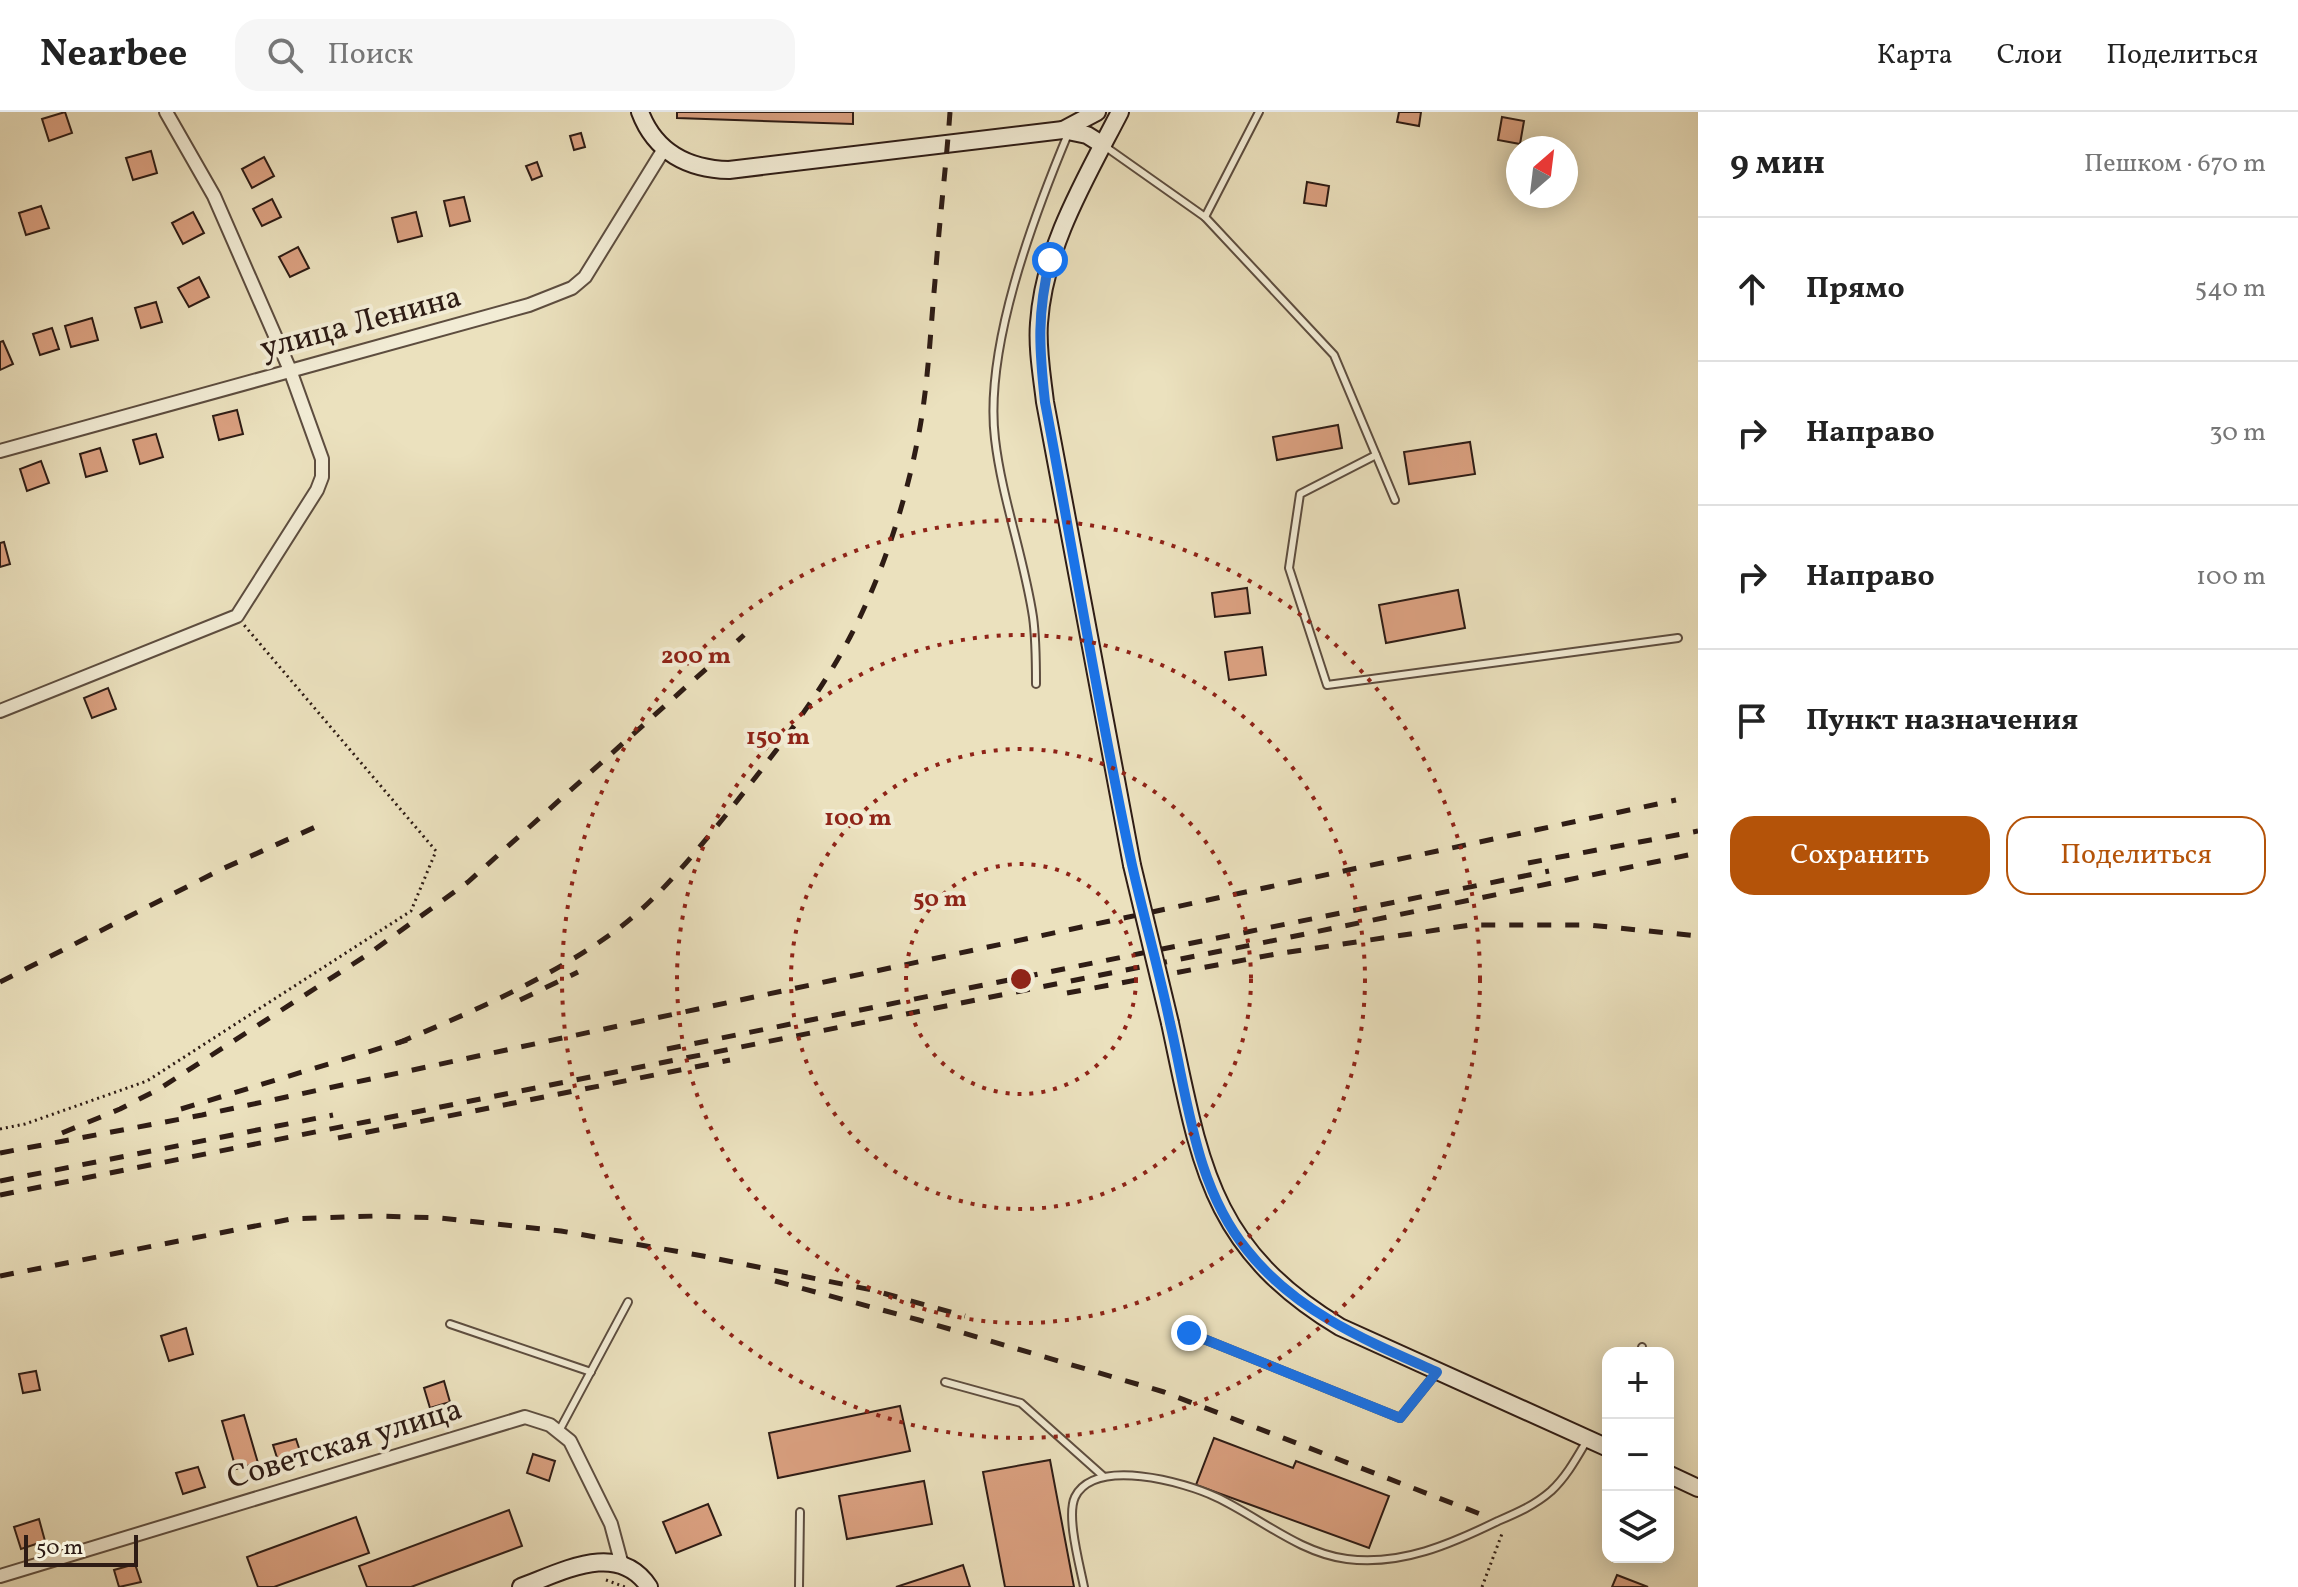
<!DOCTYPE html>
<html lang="ru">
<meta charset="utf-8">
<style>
:root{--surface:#fff;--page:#f6f6f6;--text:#222;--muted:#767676;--line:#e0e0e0;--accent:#b45309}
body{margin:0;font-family:Vollkorn,serif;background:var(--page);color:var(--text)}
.controls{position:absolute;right:24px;bottom:24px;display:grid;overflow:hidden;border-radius:16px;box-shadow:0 4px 20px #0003}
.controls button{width:72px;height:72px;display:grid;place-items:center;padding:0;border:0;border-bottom:2px solid var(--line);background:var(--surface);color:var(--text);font:40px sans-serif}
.compass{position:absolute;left:1506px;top:24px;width:72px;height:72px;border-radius:50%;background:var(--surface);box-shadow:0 4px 20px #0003;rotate:28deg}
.scale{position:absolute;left:24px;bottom:20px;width:114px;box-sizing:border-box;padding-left:8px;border:4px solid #2e1c15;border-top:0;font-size:22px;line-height:28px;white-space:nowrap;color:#2e1c15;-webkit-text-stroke:6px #f2ecd5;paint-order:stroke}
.stop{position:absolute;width:24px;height:24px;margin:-18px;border:6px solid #1a73e8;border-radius:50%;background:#fff}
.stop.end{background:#1a73e8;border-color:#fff;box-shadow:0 2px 8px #0008}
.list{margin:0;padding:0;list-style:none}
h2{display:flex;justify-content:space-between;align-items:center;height:104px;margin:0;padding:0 32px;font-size:34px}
h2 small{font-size:26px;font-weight:400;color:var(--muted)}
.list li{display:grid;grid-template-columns:52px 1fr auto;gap:24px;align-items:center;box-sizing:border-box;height:144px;padding:0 32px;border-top:2px solid var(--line)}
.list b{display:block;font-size:30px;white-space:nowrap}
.list em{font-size:26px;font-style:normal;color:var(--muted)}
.actions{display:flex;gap:16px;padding:24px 32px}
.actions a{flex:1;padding:18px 0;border:2px solid var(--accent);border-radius:24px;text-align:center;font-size:28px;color:var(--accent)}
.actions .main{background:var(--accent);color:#fff}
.icon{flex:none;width:44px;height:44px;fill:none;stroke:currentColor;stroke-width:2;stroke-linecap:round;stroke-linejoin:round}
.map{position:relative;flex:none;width:1698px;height:1475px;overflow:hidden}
header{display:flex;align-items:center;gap:48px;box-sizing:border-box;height:112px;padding:0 40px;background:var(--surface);border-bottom:2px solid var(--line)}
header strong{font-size:38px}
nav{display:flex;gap:44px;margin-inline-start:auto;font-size:28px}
.search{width:560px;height:72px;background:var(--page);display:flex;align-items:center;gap:20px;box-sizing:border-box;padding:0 28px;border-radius:24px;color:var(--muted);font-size:30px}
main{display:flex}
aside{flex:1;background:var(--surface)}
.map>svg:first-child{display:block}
.building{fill:#daa080;stroke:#2e1c15;stroke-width:2}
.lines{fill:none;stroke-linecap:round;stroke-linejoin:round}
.lane-casing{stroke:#5d4d3f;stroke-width:10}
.street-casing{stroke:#5d4d3f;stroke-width:16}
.secondary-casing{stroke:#2e1c15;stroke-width:20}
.path{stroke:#2e1c15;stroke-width:3;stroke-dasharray:2 4;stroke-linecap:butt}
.lane{stroke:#f2ecd5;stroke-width:6}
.street{stroke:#f2ecd5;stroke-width:12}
.secondary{stroke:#f2ecd5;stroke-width:16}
.rail{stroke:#2e1c15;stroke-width:5;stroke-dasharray:14 14;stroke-linecap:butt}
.secondary-bridge-casing{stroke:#2e1c15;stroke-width:20;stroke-linecap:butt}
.secondary-bridge{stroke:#f2ecd5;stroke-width:16}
.route{stroke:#1a73e8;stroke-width:10}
.ring{fill:none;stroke:#8f2418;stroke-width:4;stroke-dasharray:4 8}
.labels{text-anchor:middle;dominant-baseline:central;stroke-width:8;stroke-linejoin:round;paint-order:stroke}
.street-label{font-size:32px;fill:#2e1c15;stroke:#f2ecd5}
.centre{fill:#8f2418;stroke:#f2ecd5;stroke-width:4}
.ring-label{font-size:24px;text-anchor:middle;font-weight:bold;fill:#8f2418;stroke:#f2ecd5;stroke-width:8;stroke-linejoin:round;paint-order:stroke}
</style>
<header>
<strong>Nearbee</strong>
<div class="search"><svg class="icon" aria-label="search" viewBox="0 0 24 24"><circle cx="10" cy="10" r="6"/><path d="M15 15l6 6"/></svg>Поиск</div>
<nav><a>Карта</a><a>Слои</a><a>Поделиться</a></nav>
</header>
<main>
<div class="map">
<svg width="1698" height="1475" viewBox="0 0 1698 1475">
<rect width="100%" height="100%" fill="#ebe1be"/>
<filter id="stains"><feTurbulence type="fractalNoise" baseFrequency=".0025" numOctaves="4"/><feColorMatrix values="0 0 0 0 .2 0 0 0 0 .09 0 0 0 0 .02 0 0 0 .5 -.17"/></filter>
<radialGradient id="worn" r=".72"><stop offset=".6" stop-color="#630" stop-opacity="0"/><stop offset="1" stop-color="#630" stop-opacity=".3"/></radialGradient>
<g class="building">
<polygon points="65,0 72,21 49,29 42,7"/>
<polygon points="677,0 853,0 853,12 677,6"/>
<polygon points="1399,0 1421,0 1419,14 1397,10"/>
<polygon points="1502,5 1524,9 1520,32 1498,28"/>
<polygon points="581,21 585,35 574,38 570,24"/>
<polygon points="151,39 157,61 133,68 126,46"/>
<polygon points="264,45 274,64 252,76 242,57"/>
<polygon points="537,50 542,64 532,68 526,54"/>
<polygon points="1307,70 1329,74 1326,94 1304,91"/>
<polygon points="464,85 470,109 450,114 444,89"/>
<polygon points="272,87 281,105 262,114 253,97"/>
<polygon points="41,94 49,116 26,123 19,101"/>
<polygon points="193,100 204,121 183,132 172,111"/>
<polygon points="416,100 422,124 398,130 392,106"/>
<polygon points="298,135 309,156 290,165 279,145"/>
<polygon points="199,165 209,185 189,195 178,176"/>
<polygon points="156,190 162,210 141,216 135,196"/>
<polygon points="92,206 98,228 71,235 65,214"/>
<polygon points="52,216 59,237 40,243 33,222"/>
<polygon points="3,229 13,252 0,258 0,230"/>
<polygon points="237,298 243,322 219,328 213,304"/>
<polygon points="1338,313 1342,336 1277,348 1273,325"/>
<polygon points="156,322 163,345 140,352 133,328"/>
<polygon points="1470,330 1475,362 1409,372 1404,340"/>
<polygon points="100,336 107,359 86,365 80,342"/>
<polygon points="41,349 49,371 27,379 20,357"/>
<polygon points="4,430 10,452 0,455 0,431"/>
<polygon points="1247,476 1250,501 1215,505 1212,481"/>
<polygon points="1458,478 1465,516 1386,531 1379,493"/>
<polygon points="1262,535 1266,563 1229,568 1225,540"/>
<polygon points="108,576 116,597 92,606 84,586"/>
<polygon points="186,1216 193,1242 169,1249 161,1224"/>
<polygon points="36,1259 40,1278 23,1281 19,1262"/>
<polygon points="444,1269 450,1290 430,1296 424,1276"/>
<polygon points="900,1294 910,1339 778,1366 769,1321"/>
<polygon points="244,1303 258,1351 236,1357 222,1309"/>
<polygon points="1214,1326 1293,1356 1296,1349 1389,1384 1369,1436 1196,1373"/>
<polygon points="296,1327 302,1345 279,1352 273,1333"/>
<polygon points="533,1342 555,1349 549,1369 527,1361"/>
<polygon points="1050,1348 1074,1475 1005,1475 983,1360"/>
<polygon points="198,1355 205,1375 183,1382 176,1361"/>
<polygon points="924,1369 932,1412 847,1427 839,1384"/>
<polygon points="708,1392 721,1423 676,1441 663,1410"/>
<polygon points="509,1398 522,1434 411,1475 367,1475 359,1454"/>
<polygon points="356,1405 369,1441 274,1475 258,1475 247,1445"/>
<polygon points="39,1407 45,1429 21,1437 14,1415"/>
<polygon points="135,1452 141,1470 119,1475 114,1458"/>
<polygon points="963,1453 970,1475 896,1475"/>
<polygon points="1617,1463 1648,1475 1612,1475"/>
</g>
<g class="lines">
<defs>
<g id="lane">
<polyline points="1103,33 1205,105 1259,0"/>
<polyline points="1205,105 1334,243 1395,388"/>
<polyline points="1376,343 1300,382 1289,456 1327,573 1678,526"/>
<path d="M1036,572C1036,550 1036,527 1033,505C1024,445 1002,387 995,327C984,236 1033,106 1068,22"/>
<polyline points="450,1212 591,1260"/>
<polyline points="1189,1221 1400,1306 1437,1260"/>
<polyline points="1641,1241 1642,1235"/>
<polyline points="945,1270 1021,1291 1103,1364"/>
<polyline points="559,1319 628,1190"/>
<polyline points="799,1475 800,1400"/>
<path d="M1084,1475C1080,1454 1066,1404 1075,1385C1095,1345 1185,1370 1216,1385C1259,1405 1299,1441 1347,1447C1401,1454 1451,1432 1498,1409C1517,1401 1535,1393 1551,1379C1566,1365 1576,1347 1586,1330"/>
</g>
<g id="street">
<polyline points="0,339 529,193 572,176 585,165 664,37"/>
<polyline points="0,599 237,504 317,378 322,365 322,347 290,258 214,84 166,0"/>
<polyline points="0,1464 525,1305 550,1313 570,1329 611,1412 622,1453"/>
</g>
<g id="secondary">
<path d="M640,0C655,40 688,57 729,58L1063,18L1087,23L1103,33"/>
<path d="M1120,0C1086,66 1044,135 1039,211C1037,237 1042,264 1045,290L1132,753"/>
<polyline points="1063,18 1097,0"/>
<path d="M1170,911C1200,1050 1209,1136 1340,1215L1608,1336"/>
<polyline points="1668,1362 1698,1376"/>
<path d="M521,1475C562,1460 618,1428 649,1475"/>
</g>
</defs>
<use href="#lane" class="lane-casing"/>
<use href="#street" class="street-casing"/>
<use href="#secondary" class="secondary-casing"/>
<g class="path">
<polyline points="0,1017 25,1012 147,969 411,799 436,739 244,513"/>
<polyline points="606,1468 625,1475"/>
<polyline points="1482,1475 1503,1419"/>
</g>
<use href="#lane" class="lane"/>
<use href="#street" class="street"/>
<use href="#secondary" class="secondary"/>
<g class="rail">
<polyline points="1528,751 1698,719"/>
<polyline points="0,870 220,758 322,712"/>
<polyline points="1067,881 1276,842 1470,813 1589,813 1698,824"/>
<polyline points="520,888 578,860"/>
<path d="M398,931C474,899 551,866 618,817C659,786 693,743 726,703C770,647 817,588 850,525C881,466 904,396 917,331C928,278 930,223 935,169C939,112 946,56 950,0"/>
<polyline points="667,937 1549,759"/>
<polyline points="181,997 407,928"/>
<polyline points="62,1021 120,997 159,977 367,843 468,770 744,523"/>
<polyline points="338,1026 730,948"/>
<polyline points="0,1041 202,1003 1676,688"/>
<polyline points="0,1069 333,1003"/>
<polyline points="0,1083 1281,827 1698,741"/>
<polyline points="0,1164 291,1107 376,1104 441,1106 561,1119 703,1144 872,1178 965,1204"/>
<polyline points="775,1169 919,1208 1164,1280 1488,1405"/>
</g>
<defs>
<polyline id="secondary-bridge" points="1132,753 1170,911"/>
</defs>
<use href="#secondary-bridge" class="secondary-bridge-casing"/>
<use href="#secondary-bridge" class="secondary-bridge"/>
</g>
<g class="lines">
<path class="route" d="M1050,148C1037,201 1039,236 1045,290C1074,444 1099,600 1132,753C1144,806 1159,858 1170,911C1188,988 1195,1074 1247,1138C1296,1200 1367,1229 1437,1260L1400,1306L1189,1221"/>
</g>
<g class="ring">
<circle cx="1021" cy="867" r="115"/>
<circle cx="1021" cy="867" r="230"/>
<circle cx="1021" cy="867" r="344"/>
<circle cx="1021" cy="867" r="459"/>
</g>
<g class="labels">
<g class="street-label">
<text transform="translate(361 212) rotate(-15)">улица Ленина</text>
<text transform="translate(345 1333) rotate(-17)">Советская улица</text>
</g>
</g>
<circle cx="1021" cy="867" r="12" class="centre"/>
<g class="ring-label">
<text x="696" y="551">200 m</text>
<text x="778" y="632">150 m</text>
<text x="858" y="713">100 m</text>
<text x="940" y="794">50 m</text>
</g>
<rect width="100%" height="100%" filter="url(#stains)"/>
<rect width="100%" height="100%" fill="url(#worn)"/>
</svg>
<div class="controls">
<button>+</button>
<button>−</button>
<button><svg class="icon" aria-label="layers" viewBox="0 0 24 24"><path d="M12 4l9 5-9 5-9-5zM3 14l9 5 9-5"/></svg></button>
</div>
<svg class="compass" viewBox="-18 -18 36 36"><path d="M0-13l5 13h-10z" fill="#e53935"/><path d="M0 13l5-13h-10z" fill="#767676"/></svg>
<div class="scale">50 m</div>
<div class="stop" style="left:1050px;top:148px"></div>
<div class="stop end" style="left:1189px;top:1221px"></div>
</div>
<aside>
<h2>9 мин<small>Пешком · 670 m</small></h2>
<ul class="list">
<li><svg class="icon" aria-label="ahead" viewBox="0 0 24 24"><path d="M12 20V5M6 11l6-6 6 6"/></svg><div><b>Прямо</b></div><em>540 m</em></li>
<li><svg class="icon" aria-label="right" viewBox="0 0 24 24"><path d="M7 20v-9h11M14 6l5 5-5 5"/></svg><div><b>Направо</b></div><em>30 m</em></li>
<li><svg class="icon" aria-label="right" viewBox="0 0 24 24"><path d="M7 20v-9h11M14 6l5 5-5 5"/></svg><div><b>Направо</b></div><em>100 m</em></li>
<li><svg class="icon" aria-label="arrive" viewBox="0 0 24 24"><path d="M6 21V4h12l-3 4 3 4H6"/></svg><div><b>Пункт назначения</b></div></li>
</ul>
<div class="actions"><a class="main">Сохранить</a><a>Поделиться</a></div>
</aside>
</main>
